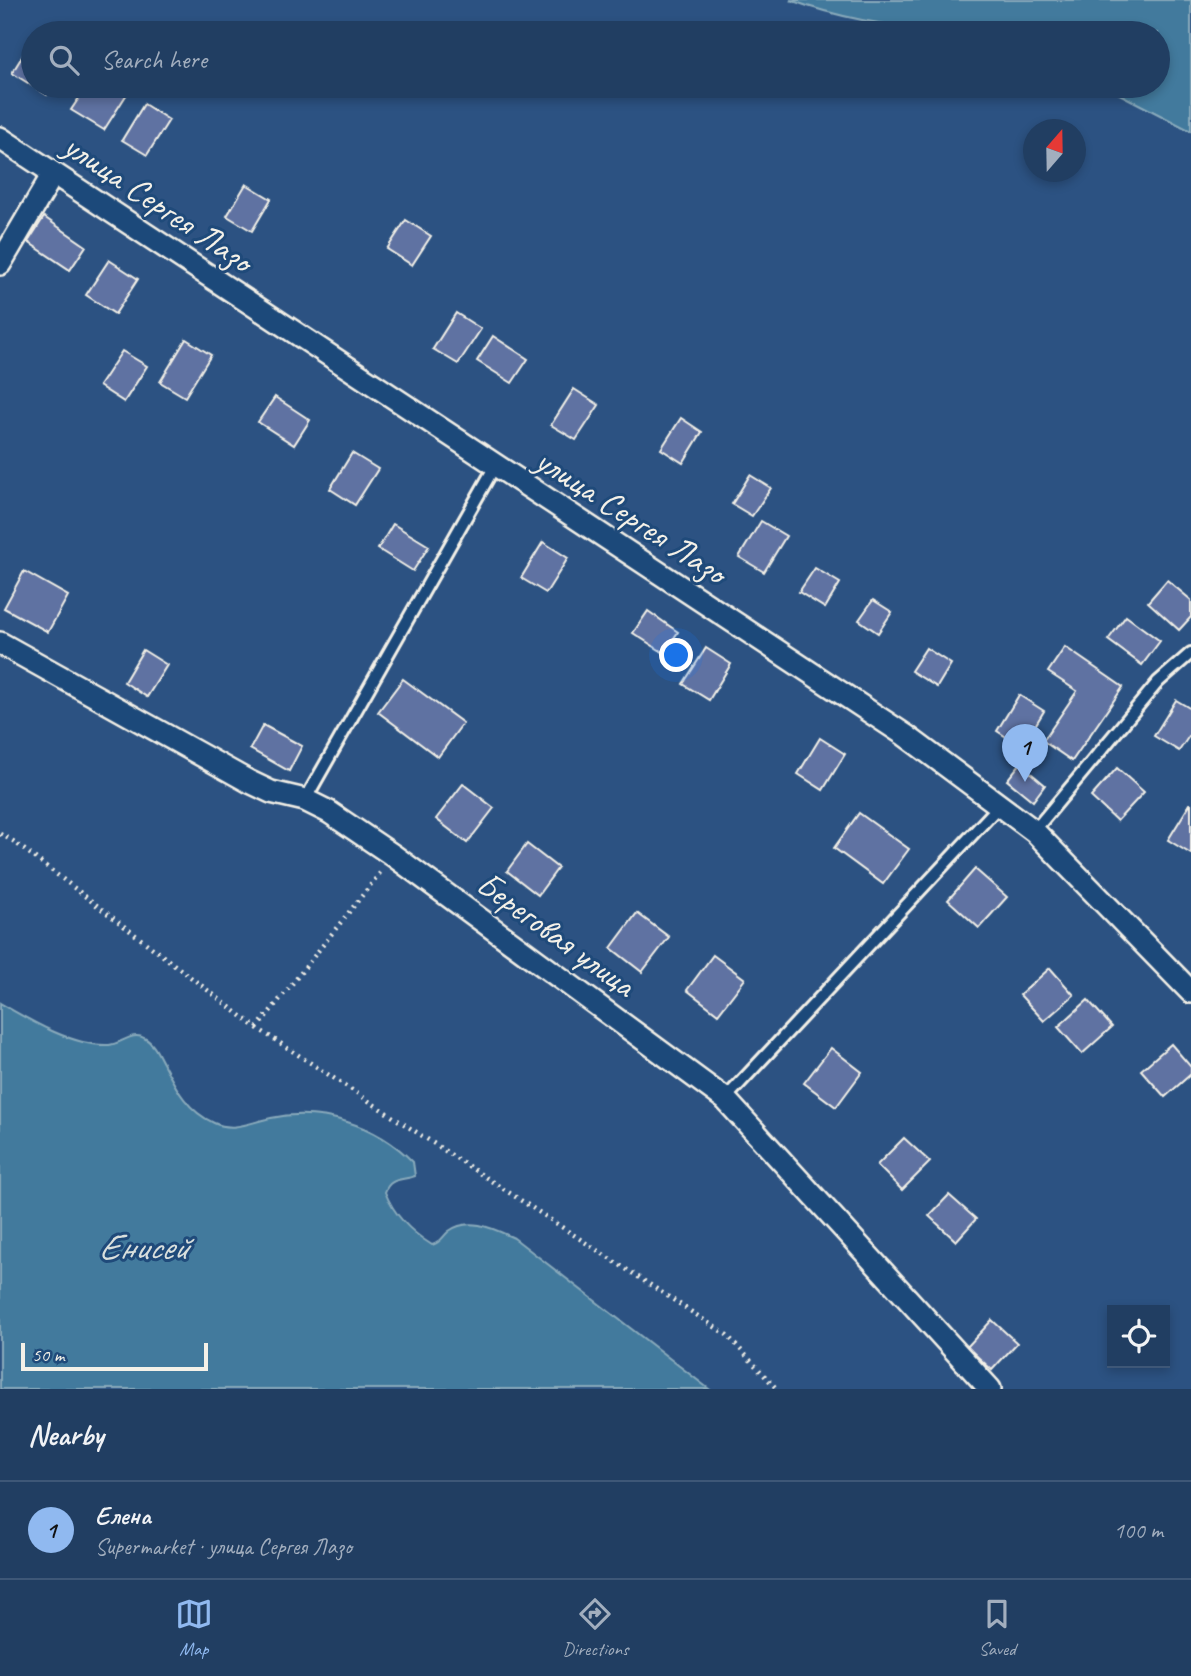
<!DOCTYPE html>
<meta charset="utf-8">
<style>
:root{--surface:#213e62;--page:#2d496b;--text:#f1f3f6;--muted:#a2aebe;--line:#3e5777;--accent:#90b9f0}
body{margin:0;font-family:Caveat,sans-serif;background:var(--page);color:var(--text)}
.controls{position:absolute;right:21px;bottom:21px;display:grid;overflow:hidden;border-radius:0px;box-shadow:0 4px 10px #0003}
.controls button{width:63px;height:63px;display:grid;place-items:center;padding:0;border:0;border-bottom:2px solid var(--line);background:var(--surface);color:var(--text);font:35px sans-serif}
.compass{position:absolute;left:1023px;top:119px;width:63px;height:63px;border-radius:50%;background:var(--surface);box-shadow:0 4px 10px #0003;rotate:20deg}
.scale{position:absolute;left:21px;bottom:18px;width:187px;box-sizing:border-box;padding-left:7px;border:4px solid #f4f1e8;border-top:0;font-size:19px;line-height:24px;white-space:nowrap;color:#f4f1e8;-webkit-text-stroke:5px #1f4a7a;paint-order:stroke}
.you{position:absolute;left:677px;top:656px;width:24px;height:24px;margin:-18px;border:5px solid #fff;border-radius:50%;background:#1a73e8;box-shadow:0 0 0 10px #1a73e833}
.badge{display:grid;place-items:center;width:46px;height:46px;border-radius:50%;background:var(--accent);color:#111;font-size:23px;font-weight:700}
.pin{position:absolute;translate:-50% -58px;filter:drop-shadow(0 2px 4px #0008)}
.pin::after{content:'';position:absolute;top:37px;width:24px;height:21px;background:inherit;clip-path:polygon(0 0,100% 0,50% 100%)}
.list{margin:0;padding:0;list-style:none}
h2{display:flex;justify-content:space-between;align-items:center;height:91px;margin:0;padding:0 28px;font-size:30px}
h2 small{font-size:23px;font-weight:400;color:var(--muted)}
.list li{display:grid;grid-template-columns:46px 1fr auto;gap:21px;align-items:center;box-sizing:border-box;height:98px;padding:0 28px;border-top:2px solid var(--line)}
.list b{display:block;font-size:26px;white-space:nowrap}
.list p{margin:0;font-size:23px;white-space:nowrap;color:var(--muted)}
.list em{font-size:23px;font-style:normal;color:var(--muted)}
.icon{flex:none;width:38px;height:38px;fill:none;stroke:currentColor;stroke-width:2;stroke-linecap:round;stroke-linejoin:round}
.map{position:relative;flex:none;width:1191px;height:1389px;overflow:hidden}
.search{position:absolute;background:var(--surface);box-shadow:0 4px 10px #0003;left:21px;right:21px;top:21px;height:77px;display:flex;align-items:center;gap:18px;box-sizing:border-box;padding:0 24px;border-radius:38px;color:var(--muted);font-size:26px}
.sheet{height:189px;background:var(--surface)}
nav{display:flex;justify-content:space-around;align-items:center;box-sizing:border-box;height:98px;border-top:2px solid var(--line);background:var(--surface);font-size:19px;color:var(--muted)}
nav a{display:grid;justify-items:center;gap:4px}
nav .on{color:var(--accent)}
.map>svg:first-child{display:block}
.water{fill:#427a9d;stroke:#89aabb;stroke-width:2}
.building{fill:#5e72a2;stroke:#f4f1e8;stroke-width:2}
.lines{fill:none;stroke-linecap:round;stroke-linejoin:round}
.lane-casing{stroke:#f4f1e8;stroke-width:16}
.street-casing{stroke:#f4f1e8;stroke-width:26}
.path{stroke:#f4f1e8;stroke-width:4.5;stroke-dasharray:2 5;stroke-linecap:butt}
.lane{stroke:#1f4a7a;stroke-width:10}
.street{stroke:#1f4a7a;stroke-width:21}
.labels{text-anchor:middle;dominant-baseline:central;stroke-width:6;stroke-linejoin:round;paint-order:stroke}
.street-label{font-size:35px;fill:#f4f1e8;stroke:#1f4a7a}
.water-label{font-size:37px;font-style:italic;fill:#d9dfdd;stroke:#1f4a7a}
</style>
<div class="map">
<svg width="1191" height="1389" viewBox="0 0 1191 1389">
<rect width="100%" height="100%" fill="#2c5282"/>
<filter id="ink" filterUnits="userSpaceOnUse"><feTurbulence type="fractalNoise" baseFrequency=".0143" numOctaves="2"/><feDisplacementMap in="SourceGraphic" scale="14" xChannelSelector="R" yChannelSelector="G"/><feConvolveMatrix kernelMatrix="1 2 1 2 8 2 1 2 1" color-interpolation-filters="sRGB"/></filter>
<g filter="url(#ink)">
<g class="water">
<path d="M790,0H1191V131L1104,86H1158V33C1035,33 907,43 790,0Z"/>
<path d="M0,1003C29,1020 74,1047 109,1045C121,1044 133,1031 144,1038C154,1043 158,1054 163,1063C176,1088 187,1111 214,1123C234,1132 251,1122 271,1118C321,1107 377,1125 413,1162L415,1176C402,1181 390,1177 385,1192C394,1215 411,1232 432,1245C441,1243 443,1236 449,1231C469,1216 494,1229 514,1238L709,1389H0Z"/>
</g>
<g class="building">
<polygon points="31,42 33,44 33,86 53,86 47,95 12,73"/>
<polygon points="87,86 132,86 104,130 71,110"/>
<polygon points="144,104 169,120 147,155 122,140"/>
<polygon points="246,184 271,199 252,231 227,216"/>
<polygon points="44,217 86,246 70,270 28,242"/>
<polygon points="406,220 431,236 412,265 387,249"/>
<polygon points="109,260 138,279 115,314 86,295"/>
<polygon points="456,313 481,329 458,364 433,349"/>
<polygon points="493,336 528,359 512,383 477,361"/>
<polygon points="186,339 211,355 185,397 160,382"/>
<polygon points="122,351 147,366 124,402 99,386"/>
<polygon points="574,389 599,405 576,440 551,425"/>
<polygon points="275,397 310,420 294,445 258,422"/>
<polygon points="681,418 702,432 683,463 661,449"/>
<polygon points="352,453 378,469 355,505 330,489"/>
<polygon points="750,475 771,488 752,516 732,504"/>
<polygon points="761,521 786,536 764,572 739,557"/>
<polygon points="393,524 429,546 413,571 378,549"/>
<polygon points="543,542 568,558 546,593 521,578"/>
<polygon points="815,568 840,583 825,608 799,592"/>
<polygon points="24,571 68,596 48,632 4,608"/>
<polygon points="1167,580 1191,600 1191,617 1179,630 1148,602"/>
<polygon points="873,600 892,612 878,633 859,620"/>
<polygon points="648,611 678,632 664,653 633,633"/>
<polygon points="1126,616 1160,641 1142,665 1108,640"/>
<polygon points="1065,647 1123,687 1072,761 1043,741 1077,691 1048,672"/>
<polygon points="706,648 731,664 709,700 683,684"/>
<polygon points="926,648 951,664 937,687 911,671"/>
<polygon points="143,650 167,665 147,697 124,682"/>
<polygon points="403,679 463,723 438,757 378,712"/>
<polygon points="1019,695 1044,711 1022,747 997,731"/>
<polygon points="1176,700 1191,709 1191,733 1179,751 1154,736"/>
<polygon points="263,725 302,746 289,771 250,749"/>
<polygon points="820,738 845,754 823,790 798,774"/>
<polygon points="1020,764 1045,785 1033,801 1007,780"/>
<polygon points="1117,768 1144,792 1117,821 1091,797"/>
<polygon points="463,784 494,808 467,843 436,819"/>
<polygon points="1190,804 1191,804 1191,854 1168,840"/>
<polygon points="859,813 909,849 883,884 834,848"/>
<polygon points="527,844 558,868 538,895 507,871"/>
<polygon points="975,869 1007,897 979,928 948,900"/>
<polygon points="637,913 669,937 642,972 611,948"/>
<polygon points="713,955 745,979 718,1014 687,990"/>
<polygon points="1050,968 1074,995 1044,1021 1020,995"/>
<polygon points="1088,1000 1112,1027 1082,1054 1058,1027"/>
<polygon points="1171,1044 1191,1067 1191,1074 1165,1097 1141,1070"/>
<polygon points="831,1048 862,1072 836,1107 804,1083"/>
<polygon points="904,1138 930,1162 902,1190 877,1165"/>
<polygon points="949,1195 976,1219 956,1241 929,1216"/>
<polygon points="992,1320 1017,1343 992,1370 967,1347"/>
</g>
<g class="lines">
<defs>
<g id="lane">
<polyline points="305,800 495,466"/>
<polyline points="1034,831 1158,682 1191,653"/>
<polyline points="725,1099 999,806"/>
</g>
<g id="street">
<polyline points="0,138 905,735 1034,831 1191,992"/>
<polyline points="0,264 53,174"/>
<polyline points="0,643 248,781 271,792 305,800 329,812 394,856 725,1099 990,1389"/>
</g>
</defs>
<use href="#lane" class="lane-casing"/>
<use href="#street" class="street-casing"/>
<g class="path">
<polyline points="0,834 13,841 257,1028 727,1335 777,1389"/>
<polyline points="257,1028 380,873"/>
</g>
<use href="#lane" class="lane"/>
<use href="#street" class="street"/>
</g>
</g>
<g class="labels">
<g class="street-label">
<text transform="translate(158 203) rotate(34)">улица Сергея Лазо</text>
<text transform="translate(631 516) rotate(33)">улица Сергея Лазо</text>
<text transform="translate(556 934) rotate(36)">Береговая улица</text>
</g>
<g class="water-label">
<text x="143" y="1246">Енисей</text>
</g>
</g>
</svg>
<div class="controls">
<button><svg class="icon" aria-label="locate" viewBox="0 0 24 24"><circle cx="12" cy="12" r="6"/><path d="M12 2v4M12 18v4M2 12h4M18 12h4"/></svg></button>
</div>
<svg class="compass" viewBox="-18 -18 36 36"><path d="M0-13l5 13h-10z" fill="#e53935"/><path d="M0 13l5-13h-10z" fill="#a2aebe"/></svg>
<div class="scale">50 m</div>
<div class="you"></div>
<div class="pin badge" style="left:1025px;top:782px">1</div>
<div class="search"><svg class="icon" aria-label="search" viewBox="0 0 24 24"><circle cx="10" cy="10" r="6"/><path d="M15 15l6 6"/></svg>Search here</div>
</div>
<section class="sheet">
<h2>Nearby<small></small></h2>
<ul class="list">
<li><span class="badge">1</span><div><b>Елена</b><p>Supermarket · улица Сергея Лазо</p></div><em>100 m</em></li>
</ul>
</section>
<nav>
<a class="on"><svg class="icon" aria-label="map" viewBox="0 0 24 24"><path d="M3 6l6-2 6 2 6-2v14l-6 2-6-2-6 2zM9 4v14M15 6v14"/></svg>Map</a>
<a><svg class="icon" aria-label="directions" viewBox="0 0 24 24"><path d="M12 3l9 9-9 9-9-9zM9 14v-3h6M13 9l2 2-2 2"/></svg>Directions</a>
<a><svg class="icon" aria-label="saved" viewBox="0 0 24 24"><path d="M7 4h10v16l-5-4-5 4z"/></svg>Saved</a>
</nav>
